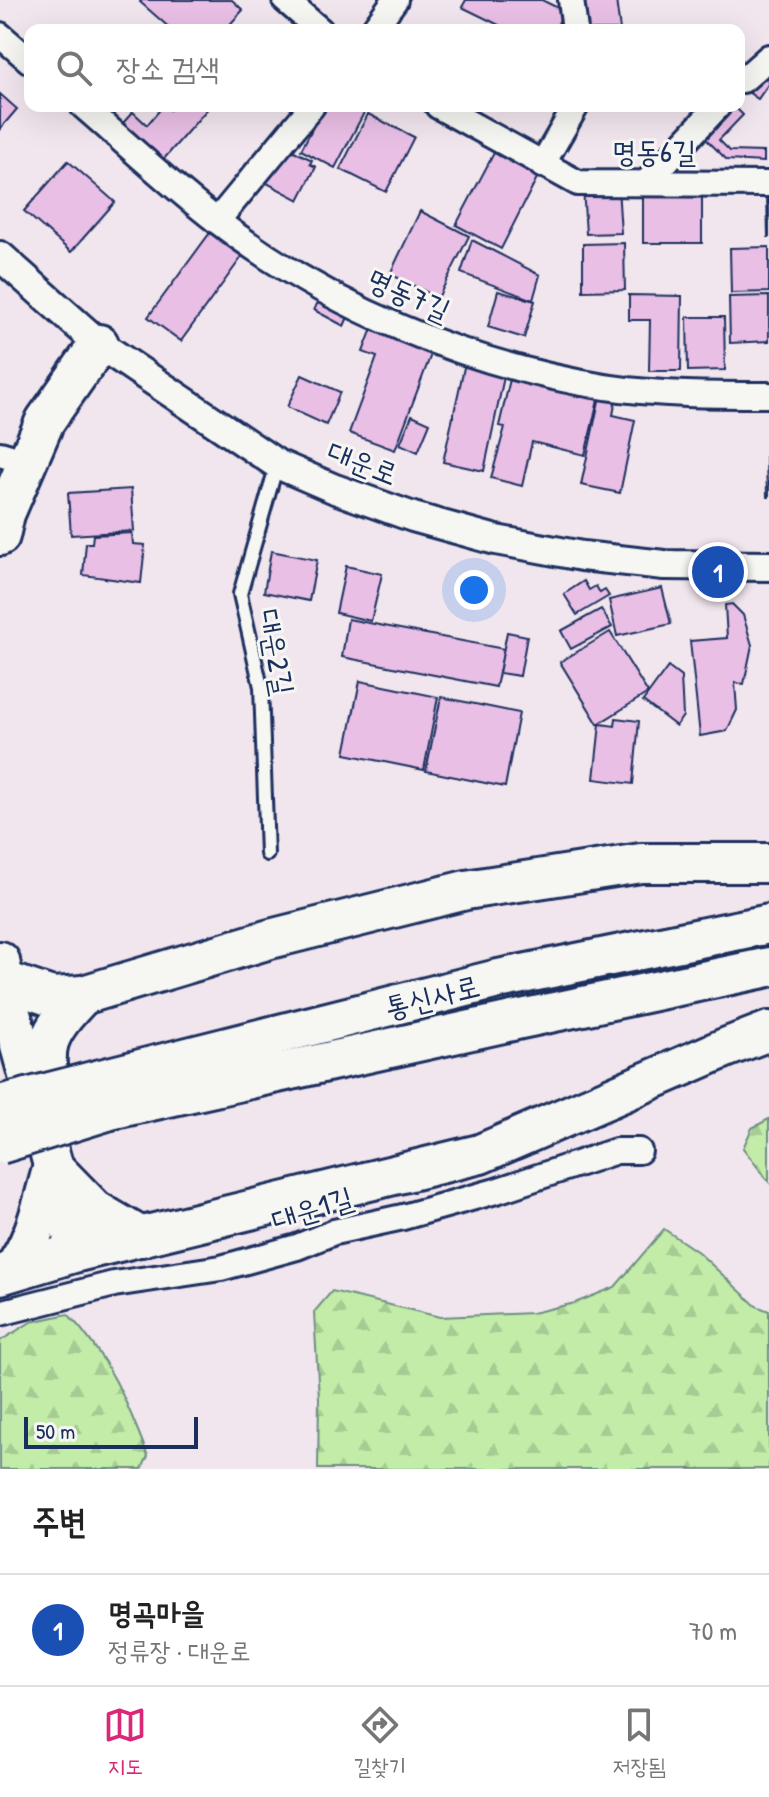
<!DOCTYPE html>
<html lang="ko">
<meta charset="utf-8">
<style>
:root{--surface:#fff;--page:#f2f2f2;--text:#222;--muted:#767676;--line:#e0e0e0;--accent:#db2777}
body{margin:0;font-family:"Patrick Hand","Poor Story",sans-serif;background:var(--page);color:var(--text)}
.scale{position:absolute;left:24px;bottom:20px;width:174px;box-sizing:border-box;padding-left:8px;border:4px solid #1b2f5e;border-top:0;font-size:22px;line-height:28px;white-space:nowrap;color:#1b2f5e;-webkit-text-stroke:6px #f6f6f2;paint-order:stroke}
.you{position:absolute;left:474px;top:590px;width:28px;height:28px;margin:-20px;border:6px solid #fff;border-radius:50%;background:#1a73e8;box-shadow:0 0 0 12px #1a73e833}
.badge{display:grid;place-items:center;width:52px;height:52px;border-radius:50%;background:var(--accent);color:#fff;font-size:26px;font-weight:700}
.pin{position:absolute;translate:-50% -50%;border:4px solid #fff;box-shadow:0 2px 8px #0006}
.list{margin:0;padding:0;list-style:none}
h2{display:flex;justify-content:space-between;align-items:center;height:104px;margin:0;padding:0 32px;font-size:34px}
h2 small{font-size:26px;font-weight:400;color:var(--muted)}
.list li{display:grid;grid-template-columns:52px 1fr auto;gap:24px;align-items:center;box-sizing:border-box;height:112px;padding:0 32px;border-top:2px solid var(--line)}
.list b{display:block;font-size:30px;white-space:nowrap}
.list p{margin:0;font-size:26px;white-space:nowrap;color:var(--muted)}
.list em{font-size:26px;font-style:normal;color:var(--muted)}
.icon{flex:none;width:44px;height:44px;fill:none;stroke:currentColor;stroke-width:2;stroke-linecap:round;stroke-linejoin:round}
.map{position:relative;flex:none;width:769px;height:1469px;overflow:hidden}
.search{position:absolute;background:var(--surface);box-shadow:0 8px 32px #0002;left:24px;right:24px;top:24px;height:88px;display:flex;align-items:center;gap:20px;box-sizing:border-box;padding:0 28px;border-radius:16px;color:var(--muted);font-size:30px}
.sheet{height:216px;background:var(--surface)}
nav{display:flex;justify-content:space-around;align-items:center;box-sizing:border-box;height:112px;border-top:2px solid var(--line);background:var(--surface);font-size:22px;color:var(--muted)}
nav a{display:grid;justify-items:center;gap:4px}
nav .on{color:var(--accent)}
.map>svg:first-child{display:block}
.forest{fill:url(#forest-firs);stroke:#6e8e83;stroke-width:2}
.building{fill:#e9bfe6;stroke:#1b2f5e;stroke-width:2}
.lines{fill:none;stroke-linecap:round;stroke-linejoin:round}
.service-casing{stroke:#1b2f5e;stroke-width:18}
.minor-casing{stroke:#1b2f5e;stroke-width:30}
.tertiary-casing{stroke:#1b2f5e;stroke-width:34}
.trunk-casing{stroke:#1b2f5e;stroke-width:44}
.service{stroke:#f6f6f2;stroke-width:12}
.minor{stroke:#f6f6f2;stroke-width:24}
.tertiary{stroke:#f6f6f2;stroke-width:28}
.trunk{stroke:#f6f6f2;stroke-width:38}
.trunk-bridge-casing{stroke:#1b2f5e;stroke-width:44;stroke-linecap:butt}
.trunk-bridge{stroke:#f6f6f2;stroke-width:38}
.labels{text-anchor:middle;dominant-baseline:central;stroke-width:6;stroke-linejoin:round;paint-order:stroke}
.street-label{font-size:30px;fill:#1b2f5e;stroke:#f6f6f2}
</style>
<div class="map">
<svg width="769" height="1469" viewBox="0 0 769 1469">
<defs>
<pattern id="forest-firs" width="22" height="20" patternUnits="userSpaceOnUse" patternTransform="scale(2)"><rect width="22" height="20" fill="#c2eca8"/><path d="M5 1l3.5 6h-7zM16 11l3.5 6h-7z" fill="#a6cb93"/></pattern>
</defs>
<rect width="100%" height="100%" fill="#f2e6ee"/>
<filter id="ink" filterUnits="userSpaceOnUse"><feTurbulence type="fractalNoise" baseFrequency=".0125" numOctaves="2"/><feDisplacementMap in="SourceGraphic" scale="16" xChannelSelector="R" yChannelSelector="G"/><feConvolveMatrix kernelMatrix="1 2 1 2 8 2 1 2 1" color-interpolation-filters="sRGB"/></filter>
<g filter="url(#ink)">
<g class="forest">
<polygon points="769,1119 769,1182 743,1148 752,1128"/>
<polygon points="664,1229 698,1252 756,1306 769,1311 769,1469 318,1469 319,1398 314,1312 332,1291 440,1317 532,1313 575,1303 615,1287"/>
<path d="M68,1314C110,1359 126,1400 148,1456L142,1469H0V1341L31,1322Z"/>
</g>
<g class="building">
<polygon points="142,0 232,0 243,10 225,30 172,30 140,2"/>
<polygon points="466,0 542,0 564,11 555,30 509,30 462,7"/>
<polygon points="581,0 616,0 620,30 586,30"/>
<polygon points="761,74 769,79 769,83 758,99 748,92"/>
<polygon points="0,94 17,109 0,129"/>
<polygon points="163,106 170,110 173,106 210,106 163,160 122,124 133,112 147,125"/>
<polygon points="324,106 367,107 335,168 301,150"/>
<polygon points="724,106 734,106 743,115 719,140 730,151 764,152 764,162 727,160 699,132"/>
<polygon points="368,114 414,137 386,192 340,169"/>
<polygon points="496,149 540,172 501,249 456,225"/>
<polygon points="292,150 312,160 310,164 316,167 299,200 263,181 264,177"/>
<polygon points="68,161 115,202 71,252 24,211"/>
<polygon points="618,187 621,233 586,234 583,188"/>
<rect x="643" y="190" width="59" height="53"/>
<polygon points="767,194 769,194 769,237 768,237"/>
<polygon points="420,211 469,236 438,298 390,274"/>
<polygon points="212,230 244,254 181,341 148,317"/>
<polygon points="472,240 540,275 533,300 461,273"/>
<polygon points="624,243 625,290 583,291 583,244"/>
<polygon points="769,247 769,292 731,293 730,248"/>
<polygon points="498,291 535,301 524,338 488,327"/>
<polygon points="629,295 682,296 681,371 649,371 650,320 629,320"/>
<polygon points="769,296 769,341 730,343 729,297"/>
<polygon points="319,300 349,315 344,326 314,310"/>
<polygon points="687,317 724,317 725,370 688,371"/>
<polygon points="373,326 433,349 395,450 349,433 377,357 363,352"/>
<polygon points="465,363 505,372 484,471 443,462"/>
<polygon points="302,375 340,392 326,425 287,407"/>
<polygon points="511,375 599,396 585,455 532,442 522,486 491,478 505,427 499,426"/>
<polygon points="600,396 616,399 613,415 635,420 620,493 581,485"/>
<polygon points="412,415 430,423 418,452 400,444"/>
<polygon points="766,457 769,457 769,497 767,497"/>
<polygon points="131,489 134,531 71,535 68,493"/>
<polygon points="132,533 133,544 145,545 141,583 83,575 86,543 92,543 93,535"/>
<polygon points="271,551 317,560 309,601 264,592"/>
<polygon points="346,566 382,574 371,621 336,613"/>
<polygon points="584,581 589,590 596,586 600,593 605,590 609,596 577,615 564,594"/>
<polygon points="662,588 671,624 617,636 609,600"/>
<polygon points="732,604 743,615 752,645 744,684 735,683 737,710 727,731 700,736 690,641 727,638 725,605"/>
<polygon points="601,609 612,627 571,649 561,631"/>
<polygon points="348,619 504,649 496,687 342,657"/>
<polygon points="507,632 527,636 520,676 499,673"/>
<polygon points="610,632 648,693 598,724 560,662"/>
<polygon points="668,667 681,677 683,716 676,726 643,701"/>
<polygon points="360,681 438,697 424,770 345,754"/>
<polygon points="441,697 519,713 505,787 426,771"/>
<polygon points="616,718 639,721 633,784 594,779 600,724 615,726"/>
</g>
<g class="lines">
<defs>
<polyline id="service" points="267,854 261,687 240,594 277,464"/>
<g id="minor">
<polyline points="285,0 320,30"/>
<polyline points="571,0 575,30"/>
<polyline points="373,30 395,0"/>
<polyline points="0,35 30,61"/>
<polyline points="739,80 743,80 769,57"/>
<path d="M83,106C127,144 170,185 217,221C329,307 465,364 605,387C658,395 715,395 769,395"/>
<polyline points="438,106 578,183 769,184"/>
<polyline points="542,165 576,106"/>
<polyline points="646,183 718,106"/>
<polyline points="217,221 312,106"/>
<polyline points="0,454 27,462"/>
<polyline points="0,1313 114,1284 221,1268 297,1247 334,1232 403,1217 496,1191 616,1151 639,1151"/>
</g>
<polyline id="tertiary" points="0,256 99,344 277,464 335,489 413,517 496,540 582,556 664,565 769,566"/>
<g id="trunk">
<polyline points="0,536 5,514 45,421 99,344"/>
<polyline points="0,961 10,1010 77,1252"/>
<polyline points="5,981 52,997 83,995 270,939 466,890 641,863 769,863"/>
<polyline points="97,1080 498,979 769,924"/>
<path d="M38,1097C55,1077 42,1064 49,1042C55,1024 70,1009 83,995"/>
<polyline points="110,1110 521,1019 769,967"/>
<polyline points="57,1171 95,1210 141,1237"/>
<path d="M12,1271C36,1240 42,1203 53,1166"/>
<polyline points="0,1275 77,1252 480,1154 725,1048 769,1031"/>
</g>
</defs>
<use href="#service" class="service-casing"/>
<use href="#minor" class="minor-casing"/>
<use href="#tertiary" class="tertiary-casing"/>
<use href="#trunk" class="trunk-casing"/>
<use href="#service" class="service"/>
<use href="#minor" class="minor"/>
<use href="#tertiary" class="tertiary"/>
<use href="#trunk" class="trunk"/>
<defs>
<g id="trunk-bridge">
<polyline points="0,1105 97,1080"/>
<polyline points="0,1144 110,1110"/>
</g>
</defs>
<use href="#trunk-bridge" class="trunk-bridge-casing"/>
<use href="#trunk-bridge" class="trunk-bridge"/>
</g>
</g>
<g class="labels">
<g class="street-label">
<text x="654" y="151">명동6길</text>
<text transform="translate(409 294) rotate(24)">명동7길</text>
<text transform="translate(363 462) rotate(21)">대운로</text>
<text transform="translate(277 652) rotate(80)">대운2길</text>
<text transform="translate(432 996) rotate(-14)">통신사로</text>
<text transform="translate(312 1208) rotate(-17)">대운1길</text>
</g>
</g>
</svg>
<div class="scale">50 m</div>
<div class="you"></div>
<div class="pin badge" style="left:718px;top:572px;background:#1a4fb4">1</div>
<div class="search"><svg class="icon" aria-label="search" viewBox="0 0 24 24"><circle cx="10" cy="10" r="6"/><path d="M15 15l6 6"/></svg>장소 검색</div>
</div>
<section class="sheet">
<h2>주변<small></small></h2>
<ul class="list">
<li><span class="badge" style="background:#1a4fb4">1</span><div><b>명곡마을</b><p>정류장 · 대운로</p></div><em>70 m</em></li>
</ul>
</section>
<nav>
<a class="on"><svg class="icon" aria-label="map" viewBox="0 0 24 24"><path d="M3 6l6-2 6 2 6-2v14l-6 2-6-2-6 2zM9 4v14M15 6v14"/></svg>지도</a>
<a><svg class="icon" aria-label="directions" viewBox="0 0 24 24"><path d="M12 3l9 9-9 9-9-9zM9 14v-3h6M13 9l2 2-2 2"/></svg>길찾기</a>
<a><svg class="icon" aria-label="saved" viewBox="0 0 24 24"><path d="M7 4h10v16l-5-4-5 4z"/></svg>저장됨</a>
</nav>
